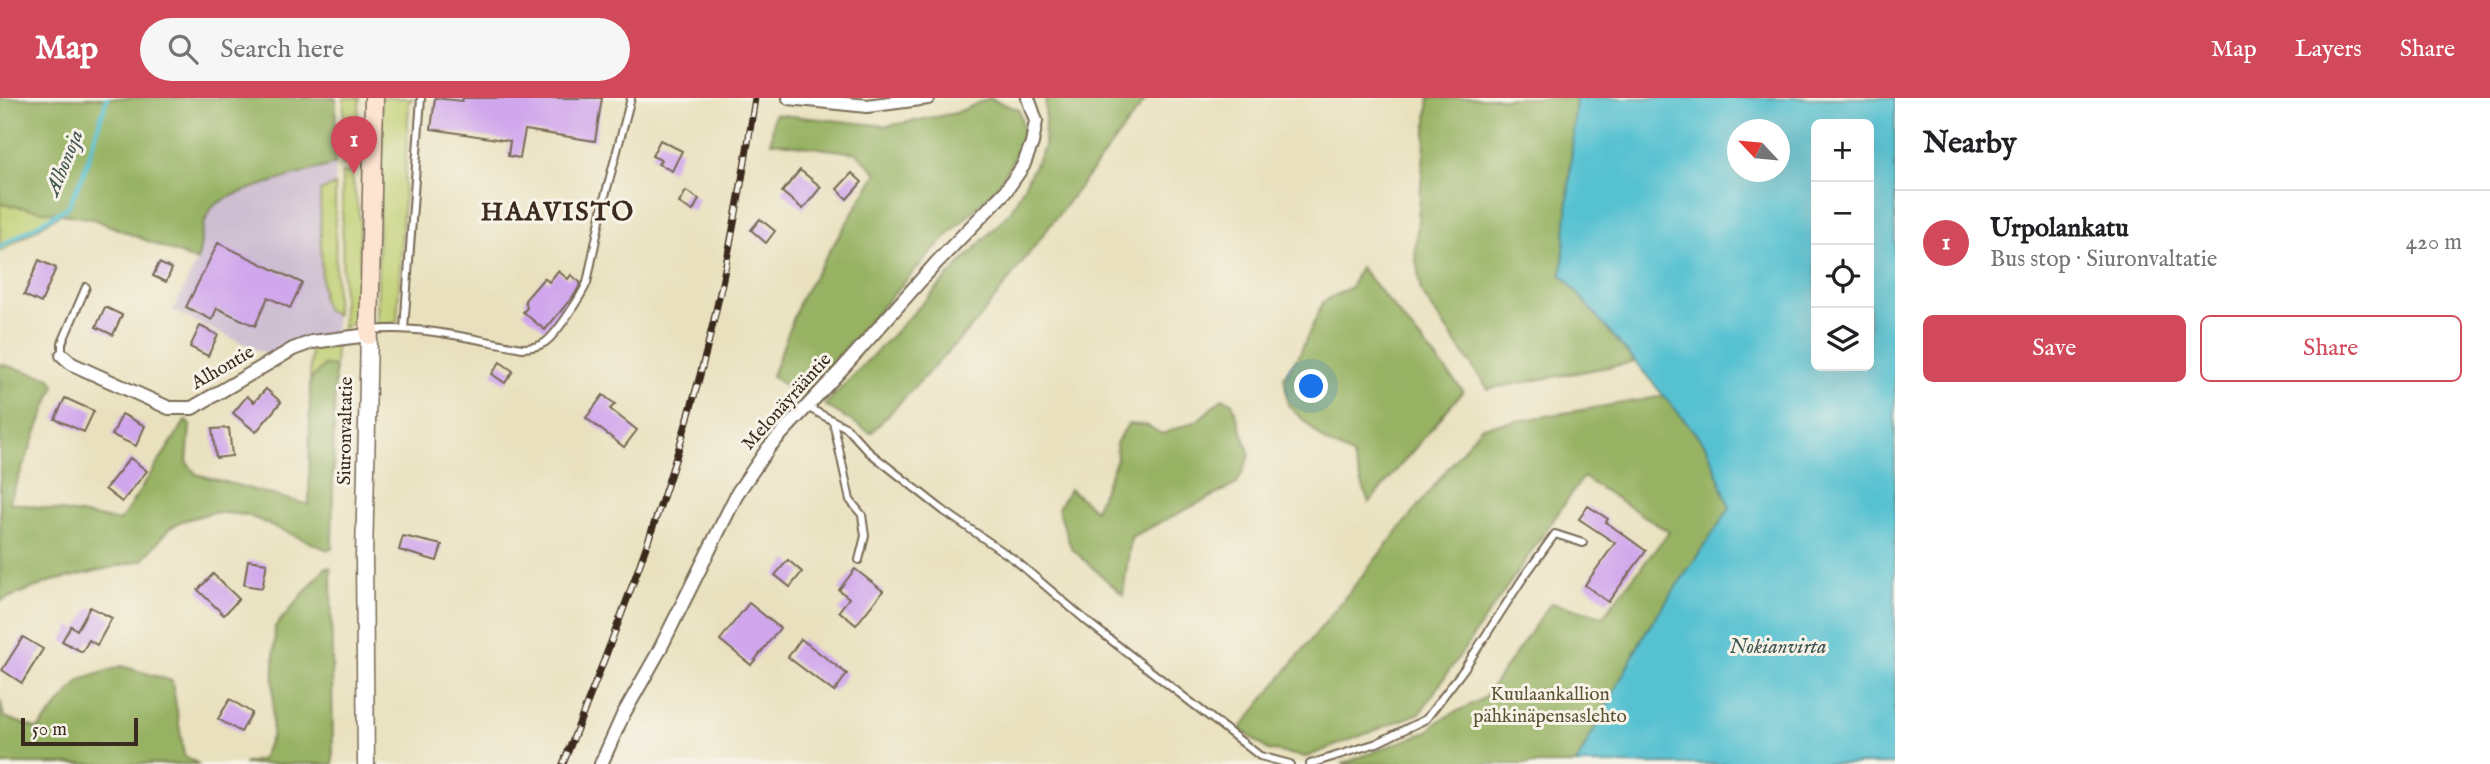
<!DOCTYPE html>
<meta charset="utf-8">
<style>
:root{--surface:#fff;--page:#f6f6f6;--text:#202124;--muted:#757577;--line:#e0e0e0;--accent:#d1495b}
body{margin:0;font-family:"IM FELL English",serif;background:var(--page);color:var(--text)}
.controls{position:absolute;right:21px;top:21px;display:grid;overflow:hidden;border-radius:10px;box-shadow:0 7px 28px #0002}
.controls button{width:63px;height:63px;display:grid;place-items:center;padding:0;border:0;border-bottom:2px solid var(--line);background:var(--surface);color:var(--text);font:35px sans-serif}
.compass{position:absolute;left:1727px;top:21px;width:63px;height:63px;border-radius:50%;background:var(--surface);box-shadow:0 7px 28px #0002;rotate:296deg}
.scale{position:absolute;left:21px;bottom:18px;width:117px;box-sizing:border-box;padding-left:7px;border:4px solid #3b2a1e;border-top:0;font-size:19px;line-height:24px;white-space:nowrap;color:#3b2a1e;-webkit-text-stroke:5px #f7f3e8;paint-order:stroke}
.you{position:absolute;left:1312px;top:289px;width:24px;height:24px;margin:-18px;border:5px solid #fff;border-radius:50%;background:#1a73e8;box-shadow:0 0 0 10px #1a73e833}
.badge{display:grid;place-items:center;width:46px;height:46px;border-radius:50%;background:var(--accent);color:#fff;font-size:23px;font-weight:700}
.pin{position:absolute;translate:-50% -58px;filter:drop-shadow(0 2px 4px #0008)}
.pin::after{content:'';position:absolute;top:37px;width:24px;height:21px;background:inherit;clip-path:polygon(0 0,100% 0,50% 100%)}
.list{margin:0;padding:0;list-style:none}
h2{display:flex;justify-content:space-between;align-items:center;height:91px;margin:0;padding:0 28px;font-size:30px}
h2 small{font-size:23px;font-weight:400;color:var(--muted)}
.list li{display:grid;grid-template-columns:46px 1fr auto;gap:21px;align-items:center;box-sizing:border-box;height:105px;padding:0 28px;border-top:2px solid var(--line)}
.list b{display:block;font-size:26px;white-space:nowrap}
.list p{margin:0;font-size:23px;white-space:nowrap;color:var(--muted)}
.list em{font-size:23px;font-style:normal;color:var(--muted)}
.actions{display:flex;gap:14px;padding:21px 28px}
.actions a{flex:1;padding:16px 0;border:2px solid var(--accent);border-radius:10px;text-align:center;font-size:24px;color:var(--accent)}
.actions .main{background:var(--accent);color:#fff}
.icon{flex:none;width:38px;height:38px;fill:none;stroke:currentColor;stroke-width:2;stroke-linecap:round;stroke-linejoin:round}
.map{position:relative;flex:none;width:1895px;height:666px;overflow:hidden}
header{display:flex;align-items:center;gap:42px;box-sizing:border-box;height:98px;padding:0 35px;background:var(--accent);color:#fff}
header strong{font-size:33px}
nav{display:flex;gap:38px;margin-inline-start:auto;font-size:24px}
.search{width:490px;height:63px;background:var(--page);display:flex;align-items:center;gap:18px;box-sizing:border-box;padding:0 24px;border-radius:38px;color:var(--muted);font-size:26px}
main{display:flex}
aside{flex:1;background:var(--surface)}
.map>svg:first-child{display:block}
.industrial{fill:#cebed1}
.green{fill:#bfcf72;stroke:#7d7c48;stroke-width:2}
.forest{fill:#97b264;stroke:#696e41;stroke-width:2}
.water{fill:#56c1d1;stroke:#487678;stroke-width:2;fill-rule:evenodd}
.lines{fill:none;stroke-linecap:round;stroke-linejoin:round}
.stream{stroke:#56c1d1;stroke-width:4.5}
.building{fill:#d0a6ec}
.service-casing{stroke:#786a56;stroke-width:10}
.minor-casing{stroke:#786a56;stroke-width:16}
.tertiary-casing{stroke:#786a56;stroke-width:19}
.secondary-casing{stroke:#786a56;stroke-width:21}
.service{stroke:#fff;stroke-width:6}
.minor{stroke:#fff;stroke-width:12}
.tertiary{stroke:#fff;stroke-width:16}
.secondary{stroke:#fde4d1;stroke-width:18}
.rail-casing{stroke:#3b2a1e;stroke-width:7}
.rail{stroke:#f7f3e8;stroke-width:4.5;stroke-dasharray:13;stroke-linecap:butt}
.labels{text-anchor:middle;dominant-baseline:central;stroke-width:6;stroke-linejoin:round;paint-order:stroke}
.street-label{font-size:19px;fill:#3b2a1e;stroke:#f7f3e8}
.park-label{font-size:19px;fill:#5c5333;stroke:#f7f3e8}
.water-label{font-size:21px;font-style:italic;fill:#435754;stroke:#f7f3e8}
.district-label{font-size:26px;font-weight:bold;letter-spacing:2px;fill:#3b2a1e;stroke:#f7f3e8}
</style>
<header>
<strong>Map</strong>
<div class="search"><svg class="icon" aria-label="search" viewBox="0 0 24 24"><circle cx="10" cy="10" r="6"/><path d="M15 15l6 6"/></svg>Search here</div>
<nav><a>Map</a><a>Layers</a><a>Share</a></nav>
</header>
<main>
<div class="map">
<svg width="1895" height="666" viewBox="0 0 1895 666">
<rect width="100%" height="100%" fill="#f7f3e8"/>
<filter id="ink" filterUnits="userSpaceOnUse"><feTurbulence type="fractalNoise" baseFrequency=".0143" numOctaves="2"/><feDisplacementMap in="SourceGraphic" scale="14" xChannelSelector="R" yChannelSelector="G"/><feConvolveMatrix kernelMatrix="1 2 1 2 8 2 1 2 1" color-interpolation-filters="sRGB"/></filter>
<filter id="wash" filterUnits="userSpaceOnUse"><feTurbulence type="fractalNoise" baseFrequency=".00686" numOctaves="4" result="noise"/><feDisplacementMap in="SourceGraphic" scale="28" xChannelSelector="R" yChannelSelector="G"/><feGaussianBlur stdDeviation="1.57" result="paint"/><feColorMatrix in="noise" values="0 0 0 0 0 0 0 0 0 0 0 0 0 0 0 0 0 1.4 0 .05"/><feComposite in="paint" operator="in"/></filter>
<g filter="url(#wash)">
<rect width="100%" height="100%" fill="#e9e1be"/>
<polygon class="industrial" points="335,66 335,87 320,93 322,200 325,210 336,217 335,236 271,258 173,213 197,163 201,151 201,130 213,107 235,96"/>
<g class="green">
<polygon points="344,0 360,0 352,66 343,67"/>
<polygon points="381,0 413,0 409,3 397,225 377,227"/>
<polygon points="351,74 360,121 359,214 355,223 343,230 342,75"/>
<polygon points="335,87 336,217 325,211 322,200 320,93"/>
<polygon points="0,106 1,106 62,115 0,154"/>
<polygon points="321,247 336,247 335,269 324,267 310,283 311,251"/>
</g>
<g class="forest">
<path d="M0,0H336L335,66C312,73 222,95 211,111C198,131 204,142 197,163L93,121L0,106Z"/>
<polygon points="989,0 1019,12 1025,41 997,89 932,153 801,300 772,278 801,200 877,75 857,55 771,44 774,16 887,28 956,15"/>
<polygon points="1046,0 1147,0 980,220 871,335 825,307 1011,113 1044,50"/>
<polygon points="1429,0 1576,0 1562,177 1635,264 1488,291 1421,194 1415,154"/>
<polygon points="1360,169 1463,293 1369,405 1352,357 1326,344 1288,307 1284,279 1300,255 1323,204 1351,189"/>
<polygon points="0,266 51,280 55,287 9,404 120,423 186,322 190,327 187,365 196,376 309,407 310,283 324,267 335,269 332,451 328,452 247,417 214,414 182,423 169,431 143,462 49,484 0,503"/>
<polygon points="1664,298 1707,349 1730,410 1645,535 1576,666 1342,666 1427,634 1440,622 1484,600 1551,505 1603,518 1669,434 1583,379 1420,615 1306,659 1268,652 1240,631 1481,329"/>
<polygon points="1223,300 1232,304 1250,357 1237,386 1131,439 1123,497 1071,450 1058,410 1070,391 1095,412 1117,361 1116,345 1128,326 1146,327 1162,336 1197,323"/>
<polygon points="326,469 331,470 333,666 243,666 262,661 272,637 275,529"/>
<polygon points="122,568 172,583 184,657 198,666 0,666 0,601 4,619 38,631 80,582"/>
</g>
<path class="water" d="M1576,0H1895V666H1576L1645,535L1730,410L1707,349L1562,177ZM1816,26H1869V268H1816ZM1738,32H1780V74H1738Z"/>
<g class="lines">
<polyline class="stream" points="0,149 68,109 84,74 107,0"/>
</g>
<g id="blocks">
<g class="building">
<polygon points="435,0 462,3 463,0 602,0 595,43 525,32 520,60 508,58 510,43 431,31"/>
<polygon points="660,42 682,53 672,73 658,66 661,62 652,58"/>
<polygon points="800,72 821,89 803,111 782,94"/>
<polygon points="852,75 862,84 847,101 837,91"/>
<polygon points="686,93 699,101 693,113 679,105"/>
<polygon points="760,121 775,133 766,145 751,132"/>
<polygon points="218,145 302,185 290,210 268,199 255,228 217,210 212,222 186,209"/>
<polygon points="39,162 56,170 41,205 24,197"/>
<polygon points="159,165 172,171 166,184 153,178"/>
<polygon points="558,173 568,181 571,177 581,185 575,196 545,232 523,214 527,210 525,202 544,180 549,184"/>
<polygon points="105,209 122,217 113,237 96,229"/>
<polygon points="200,228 218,237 208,258 190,249"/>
<polygon points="500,264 513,273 505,285 492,276"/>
<polygon points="266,291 281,304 256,334 233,315 247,298 254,304"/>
<polygon points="603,297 615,306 610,311 637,332 624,349 586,320"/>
<polygon points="65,300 94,313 84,334 55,321"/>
<polygon points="122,316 145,328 136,348 112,337"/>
<polygon points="229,330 232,358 216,360 212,331"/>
<polygon points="130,360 147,373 122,404 105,391"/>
<polygon points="1588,408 1608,421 1606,424 1646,453 1608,504 1585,487 1615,445 1579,421"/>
<polygon points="403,438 442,447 437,463 399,452"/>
<polygon points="248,462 267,465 262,490 244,487"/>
<polygon points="788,462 802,474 790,489 775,477"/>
<polygon points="855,471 883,493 856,527 839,513 849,500 839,492"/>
<polygon points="213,476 239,501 224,517 198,492"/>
<polygon points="749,505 780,530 751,567 720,542"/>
<polygon points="90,509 112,520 97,547 89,542 82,554 62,543 71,528 77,532"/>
<polygon points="23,539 43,551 22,585 2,572"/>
<polygon points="801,541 847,576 834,594 788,559"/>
<polygon points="230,601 252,615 241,634 218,621"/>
</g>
</g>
</g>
<g filter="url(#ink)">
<use href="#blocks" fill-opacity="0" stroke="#786a56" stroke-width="2"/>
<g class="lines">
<defs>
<g id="service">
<polyline points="404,231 421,0"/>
<path d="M371,232C421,227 473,241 522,250C530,250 537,249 544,245C556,238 581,198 587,185L605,98L631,0"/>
<polyline points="62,257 62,245 86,189"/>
<polyline points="805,308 847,330 869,354 944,413 1015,462 1089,525 1260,658 1290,666"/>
<polyline points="833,323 850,402 862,417 865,438 859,462"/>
<polyline points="1310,666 1377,645 1426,621 1464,571 1523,480 1555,436 1583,445"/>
</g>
<g id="minor">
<polyline points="789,0 867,8 928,0"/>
<polyline points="62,257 72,266 169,310 192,310 293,251 312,244 369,237"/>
<polyline points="601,666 623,617 658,555 738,394 769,349 842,271 937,164 1005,94 1023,68 1032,45 1036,23 1028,0"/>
</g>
<polyline id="tertiary" points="366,666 364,460 369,237"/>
<polyline id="secondary" points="369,237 374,0"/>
</defs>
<use href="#service" class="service-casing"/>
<use href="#minor" class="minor-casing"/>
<use href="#tertiary" class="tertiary-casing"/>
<use href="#secondary" class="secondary-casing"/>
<use href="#service" class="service"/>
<use href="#minor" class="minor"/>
<use href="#tertiary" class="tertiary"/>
<use href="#secondary" class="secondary"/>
<defs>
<path id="rail" d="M563,666C614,539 663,413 699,281C724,189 741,94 755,0"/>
</defs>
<use href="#rail" class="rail-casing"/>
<use href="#rail" class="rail"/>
</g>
</g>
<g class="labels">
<g class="street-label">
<text transform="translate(223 270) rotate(-30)">Alhontie</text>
<text transform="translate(787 304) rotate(-48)">Melonäyrääntie</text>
<text transform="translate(346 333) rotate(-89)">Siuronvaltatie</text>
</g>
<g class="park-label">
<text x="1550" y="597">Kuulaankallion<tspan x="1550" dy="22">pähkinäpensaslehto</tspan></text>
</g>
<g class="water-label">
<text transform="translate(65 65) rotate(-68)">Alhonoja</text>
<text x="1778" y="549">Nokianvirta</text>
</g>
<g class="district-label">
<text x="558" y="114">HAAVISTO</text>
</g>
</g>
</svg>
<div class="controls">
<button>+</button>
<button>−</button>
<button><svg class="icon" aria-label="locate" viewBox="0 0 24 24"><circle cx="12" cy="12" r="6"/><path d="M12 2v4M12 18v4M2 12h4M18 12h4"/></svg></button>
<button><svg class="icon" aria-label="layers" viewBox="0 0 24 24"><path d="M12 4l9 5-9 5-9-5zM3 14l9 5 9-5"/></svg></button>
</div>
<svg class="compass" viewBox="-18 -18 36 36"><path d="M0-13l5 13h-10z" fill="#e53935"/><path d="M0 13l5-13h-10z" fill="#757577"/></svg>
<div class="scale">50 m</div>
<div class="you"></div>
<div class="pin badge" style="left:354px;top:76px">1</div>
</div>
<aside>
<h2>Nearby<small></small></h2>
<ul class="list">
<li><span class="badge">1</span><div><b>Urpolankatu</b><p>Bus stop · Siuronvaltatie</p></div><em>420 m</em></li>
</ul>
<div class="actions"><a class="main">Save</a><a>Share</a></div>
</aside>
</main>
